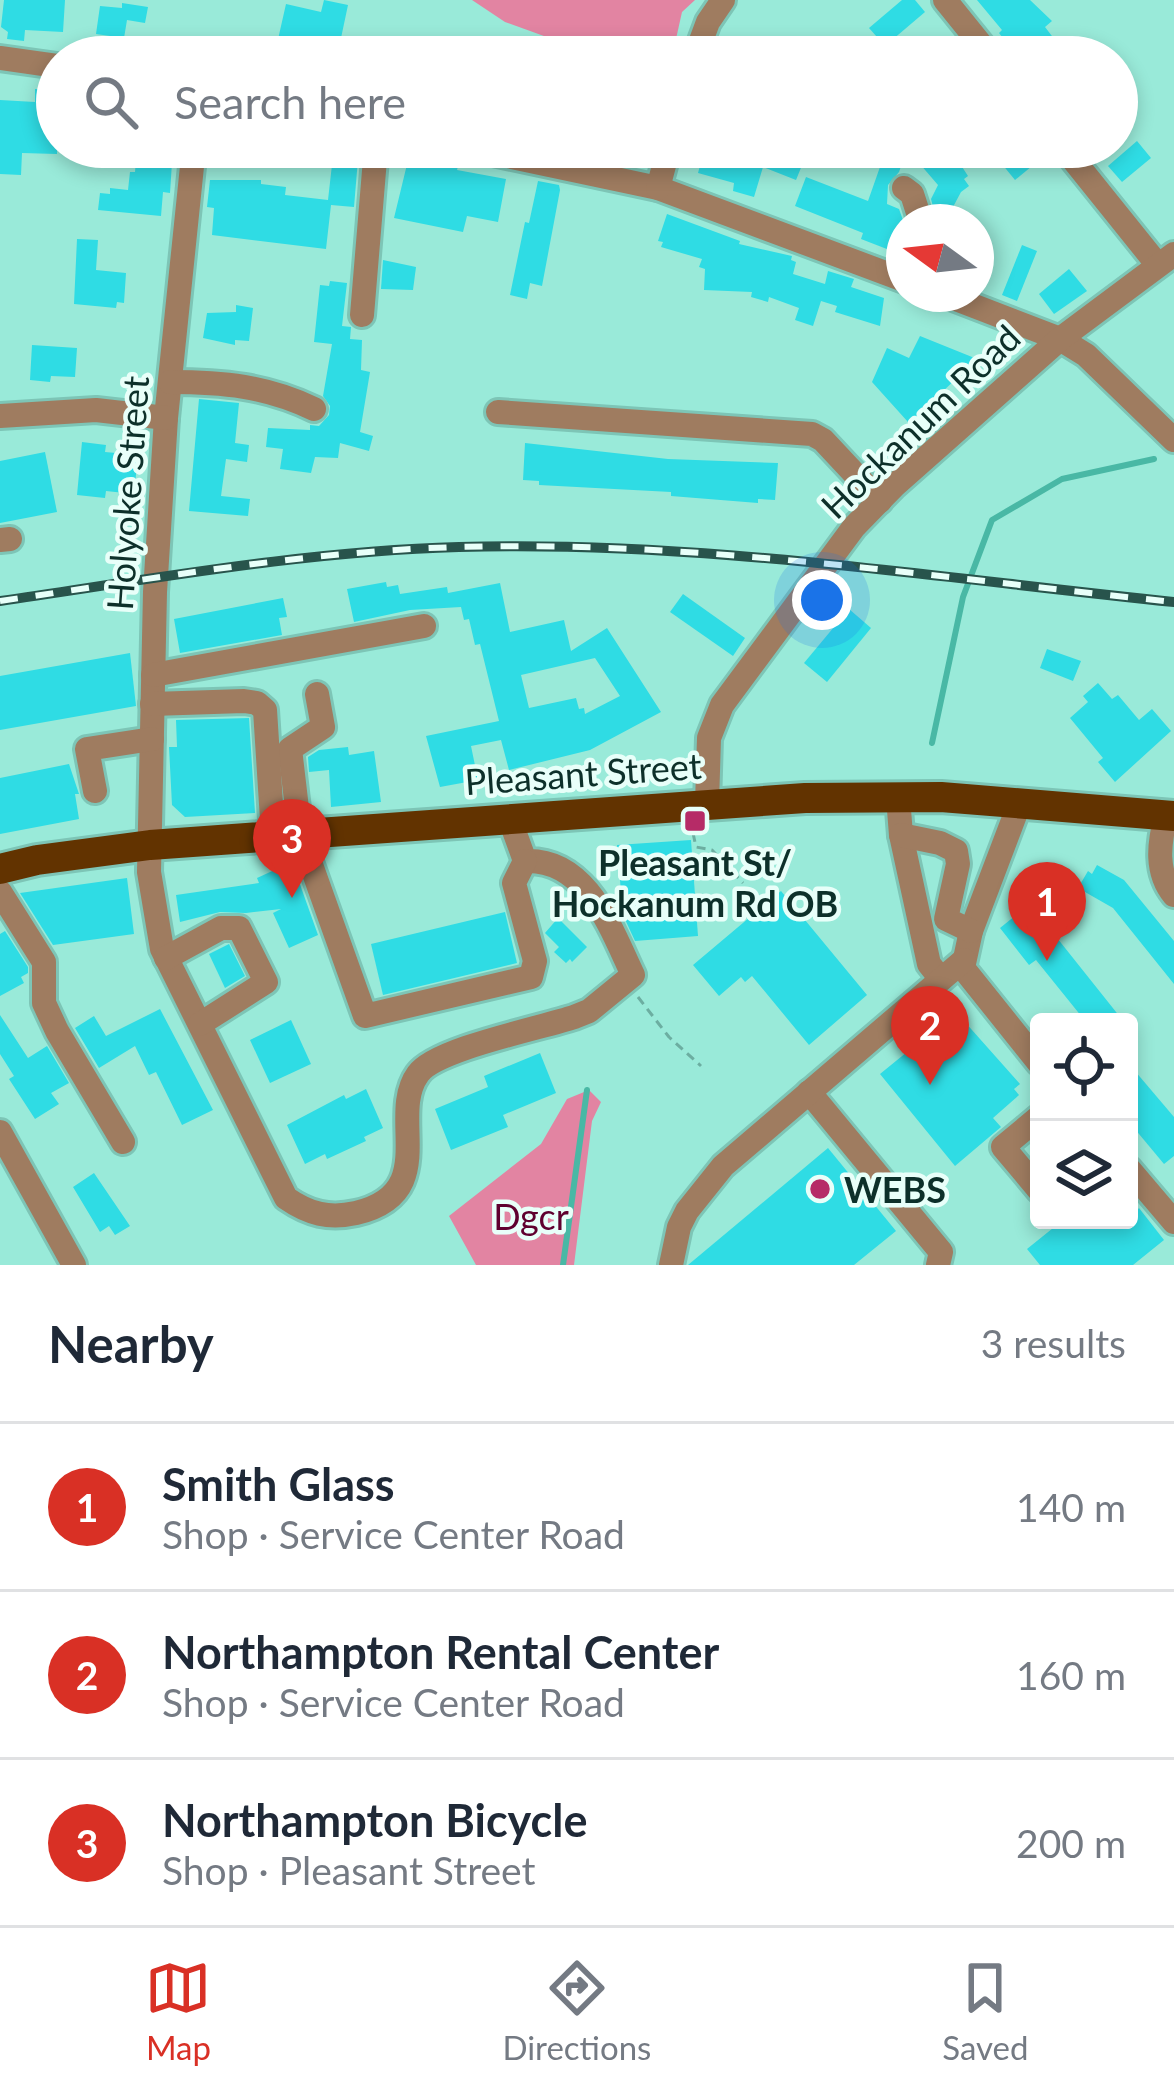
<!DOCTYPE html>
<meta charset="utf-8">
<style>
:root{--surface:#fff;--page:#f6f6f7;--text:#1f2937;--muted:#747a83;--line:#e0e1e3;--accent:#d93025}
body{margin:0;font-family:Lato,sans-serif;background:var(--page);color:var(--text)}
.controls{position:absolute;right:36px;bottom:36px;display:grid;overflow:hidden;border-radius:12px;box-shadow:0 6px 18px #0003}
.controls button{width:108px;height:108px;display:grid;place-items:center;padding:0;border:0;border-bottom:3px solid var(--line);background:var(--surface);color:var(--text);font:60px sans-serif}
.compass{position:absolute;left:886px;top:204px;width:108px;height:108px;border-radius:50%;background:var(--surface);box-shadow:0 6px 18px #0003;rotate:285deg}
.you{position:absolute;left:822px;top:600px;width:42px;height:42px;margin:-30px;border:9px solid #fff;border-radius:50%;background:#1a73e8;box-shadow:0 0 0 18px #1a73e833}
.badge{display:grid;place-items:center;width:78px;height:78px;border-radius:50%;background:var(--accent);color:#fff;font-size:39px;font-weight:700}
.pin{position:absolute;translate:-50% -99px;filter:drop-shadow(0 3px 6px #0008)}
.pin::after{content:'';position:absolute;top:63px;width:42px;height:36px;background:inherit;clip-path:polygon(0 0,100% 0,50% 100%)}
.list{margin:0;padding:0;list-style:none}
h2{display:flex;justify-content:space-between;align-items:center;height:156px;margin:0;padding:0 48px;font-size:51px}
h2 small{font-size:39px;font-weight:400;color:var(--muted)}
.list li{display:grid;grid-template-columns:78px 1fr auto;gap:36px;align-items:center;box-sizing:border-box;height:168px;padding:0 48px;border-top:3px solid var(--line)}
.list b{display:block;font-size:45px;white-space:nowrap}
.list p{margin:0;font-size:39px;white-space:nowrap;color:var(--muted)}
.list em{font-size:39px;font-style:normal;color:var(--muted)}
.icon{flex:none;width:66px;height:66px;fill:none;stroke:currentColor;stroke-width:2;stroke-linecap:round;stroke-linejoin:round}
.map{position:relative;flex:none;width:1174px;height:1265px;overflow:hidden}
.search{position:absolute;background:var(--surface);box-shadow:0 6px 18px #0003;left:36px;right:36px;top:36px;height:132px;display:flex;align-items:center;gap:30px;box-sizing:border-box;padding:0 42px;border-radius:66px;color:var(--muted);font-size:45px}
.sheet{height:660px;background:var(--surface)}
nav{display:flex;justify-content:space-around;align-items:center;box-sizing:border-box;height:168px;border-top:3px solid var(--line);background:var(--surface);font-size:33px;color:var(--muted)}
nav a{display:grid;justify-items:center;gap:6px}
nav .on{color:var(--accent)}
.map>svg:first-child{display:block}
.green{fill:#e284a2}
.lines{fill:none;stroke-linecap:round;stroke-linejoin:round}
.stream{stroke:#49b8a5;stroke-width:6}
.building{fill:#2fdce4;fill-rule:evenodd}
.minor-casing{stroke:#7dc5b6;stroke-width:30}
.major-casing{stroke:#7dc5b6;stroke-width:36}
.path{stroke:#6caea1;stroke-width:3;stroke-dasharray:9 6;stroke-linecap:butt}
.minor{stroke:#9f7c60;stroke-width:24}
.major{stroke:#623300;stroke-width:30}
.rail-casing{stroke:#28544c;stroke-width:10}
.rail{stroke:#e8fff9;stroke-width:6;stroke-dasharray:18;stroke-linecap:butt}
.poi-dot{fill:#b62b67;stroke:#e8fff9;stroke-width:4.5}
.labels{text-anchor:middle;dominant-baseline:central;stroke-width:9;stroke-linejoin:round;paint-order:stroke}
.street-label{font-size:36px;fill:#0d302a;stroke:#e8fff9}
.poi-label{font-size:36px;font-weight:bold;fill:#0d302a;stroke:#e8fff9}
.park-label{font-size:36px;fill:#5f002f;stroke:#e8fff9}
</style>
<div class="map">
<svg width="1174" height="1265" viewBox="0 0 1174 1265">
<rect width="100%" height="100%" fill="#99ead9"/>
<g class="green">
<polygon points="472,0 695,0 682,12 672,57 645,57 614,47 566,44 505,22"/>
<polygon points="589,1090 601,1102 592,1121 574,1265 476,1265 449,1216 541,1144 567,1099"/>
</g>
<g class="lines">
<g class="stream">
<polyline points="932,743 963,597 992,520 1062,479 1154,459"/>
<polyline points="563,1265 587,1090"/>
</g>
</g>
<g class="building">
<polygon points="4,0 65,0 63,32 25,30 24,41 7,39 8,32 1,27"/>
<polygon points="324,0 348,5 337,57 274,57 286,4 321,12"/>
<polygon points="902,0 915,0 925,12 885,46 869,28"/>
<polygon points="977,0 1030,0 1052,21 1045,27 1068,57 1039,57 1026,41 1013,51 999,33 1002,30"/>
<polygon points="122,3 148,7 145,23 127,20 124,38 96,34 100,6 122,8"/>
<polygon points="35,89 57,90 57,154 22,153 21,175 0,174 0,100 35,102"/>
<polygon points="1137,141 1151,158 1122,182 1108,166"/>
<polygon points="137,147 173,147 170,193 163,192 161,216 98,210 100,193 110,194 110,188 128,190 130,172 135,172"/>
<polygon points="334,147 359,147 354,207 331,205 326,249 212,235 214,208 207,207 210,180 261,180 261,184 286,187 285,195 328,200"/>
<polygon points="705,147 793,147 807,153 796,180 763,167 754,197 733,191 734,183 698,173"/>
<polygon points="887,147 940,147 951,158 955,156 968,176 964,179 969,186 961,192 945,222 937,222 931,199 938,185 907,149 899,172 888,185 887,204 899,209 904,223 904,241 897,239 892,251 861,239 863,233 795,206 806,177 868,201"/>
<polygon points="988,147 1034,147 1043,157 1015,180"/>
<polygon points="410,152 459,163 457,170 506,179 498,222 467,216 463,232 394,218"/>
<polygon points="538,181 559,185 560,190 542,286 530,283 527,299 510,295 525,222 529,223"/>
<polygon points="667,214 740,241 739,244 792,256 791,260 796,262 793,274 825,284 828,271 854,279 851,287 884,298 880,326 835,312 837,306 821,301 813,326 795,320 799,308 769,297 768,302 751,297 752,292 704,290 705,269 699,267 702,259 661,247 663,242 658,241"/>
<polygon points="77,239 98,240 96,270 126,273 124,303 117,302 116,308 74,304"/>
<polygon points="1022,245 1037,251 1017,301 1002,295"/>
<polygon points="383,260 416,267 413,290 381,289"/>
<polygon points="1069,269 1087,291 1054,314 1039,294"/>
<polygon points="330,281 347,283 342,326 351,327 350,339 362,340 361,370 370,372 360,432 373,436 369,451 340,443 338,458 315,457 311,473 280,469 283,449 266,447 268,428 310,430 310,425 319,426 329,415 330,406 323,396 332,344 314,342 320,285 329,286"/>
<polygon points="236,305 253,308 249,341 235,340 235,345 203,338 207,313 236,312"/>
<polygon points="920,336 982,361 973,380 961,374 938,396 946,405 917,432 872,382 887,348 909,358"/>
<polygon points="32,345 77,348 75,377 51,376 50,382 30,380"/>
<polygon points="199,399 239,403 235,443 249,445 247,462 226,459 221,496 250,499 248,516 189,511"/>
<polygon points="82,442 106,445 105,452 138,455 134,494 106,491 105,498 77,495"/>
<polygon points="525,443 668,459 778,463 775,500 758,499 758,503 671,496 671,492 539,485 539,481 523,480"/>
<polygon points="45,452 57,512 0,523 0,461"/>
<path d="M386,582L387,587L398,585L400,594L447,587L448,593L500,583L510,632L564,620L571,651L607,628L661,712L590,750L509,770L501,740L471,746L478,780L440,787L426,736L499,721L480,644L475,645L469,619L464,620L461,607L410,610L354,622L347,589ZM595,658L620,696L585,714L584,708L579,709L576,698L529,708L521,675Z"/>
<polygon points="683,594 745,638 733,656 670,612"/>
<polygon points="283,598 287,617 279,618 282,635 180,653 174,619"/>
<polygon points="849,609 871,628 827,682 804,663"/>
<polygon points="1047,649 1081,661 1073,681 1040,668"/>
<polygon points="130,653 136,706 0,730 0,676"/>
<polygon points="1098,683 1112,699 1118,695 1139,720 1152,709 1171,731 1115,782 1098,762 1103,758 1070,718 1088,702 1083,696"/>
<polygon points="249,718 255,813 185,817 172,805 169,747 177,747 176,720"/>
<polygon points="348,747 349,755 374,751 381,802 331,807 329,770 309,772 308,757 319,750"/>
<polygon points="69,764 79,794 75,794 79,819 0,834 0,778"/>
<polygon points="691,840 698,936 635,941 623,915 617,845"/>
<polygon points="292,862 318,935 289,948 273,913 281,909 246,913 220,912 180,922 176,895 259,883 257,878"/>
<polygon points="1097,865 1124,880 1174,941 1174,984 1113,908 1078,888 1088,871 1092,874"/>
<polygon points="127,878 134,934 53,945 20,893"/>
<polygon points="781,891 867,995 809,1045 752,976 745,982 741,977 719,996 693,965"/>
<polygon points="1030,904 1124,1022 1086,1022 1036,960 1029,965 1000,928"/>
<polygon points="505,912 517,963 383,995 371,944"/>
<polygon points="558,918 587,947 572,962 570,959 566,963 554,952 559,947 545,933"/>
<polygon points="5,931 28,967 28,973 21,977 24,983 0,996 0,934"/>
<polygon points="229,944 245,976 225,988 209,954"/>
<polygon points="160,1009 213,1110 182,1125 156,1072 149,1075 135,1046 99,1068 75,1028 94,1016 106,1036"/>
<polygon points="956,1012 1020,1084 1014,1089 1019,1095 993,1118 1001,1127 955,1166 880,1074"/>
<polygon points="0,1015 28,1058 47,1046 69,1083 51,1093 59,1104 35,1119 9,1079 14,1076 0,1054"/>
<polygon points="291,1020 311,1064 270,1083 250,1040"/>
<polygon points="540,1053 556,1093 503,1115 508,1127 451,1150 435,1109 488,1087 484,1076"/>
<polygon points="1129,1064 1174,1117 1174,1156 1164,1164 1129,1122"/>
<polygon points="366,1089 383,1128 364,1137 366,1141 327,1159 325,1154 305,1164 287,1125 344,1095 346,1099"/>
<polygon points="828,1148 896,1231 854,1265 688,1265"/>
<polygon points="94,1173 130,1226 115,1235 109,1226 100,1232 73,1187"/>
<polygon points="1139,1208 1164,1240 1133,1265 1040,1265 1027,1249 1063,1220 1129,1220"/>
</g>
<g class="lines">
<defs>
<g id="minor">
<polyline points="945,0 991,57"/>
<polyline points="695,57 708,22 723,0"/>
<polyline points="0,58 57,66"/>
<path d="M194,147L166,418L155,592L149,872L162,949L286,1198C309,1214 329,1219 356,1213C442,1193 387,1116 418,1074C435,1049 541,1028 574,1017L589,1011L633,975C611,929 587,858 525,861L509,817"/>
<polyline points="465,147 658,188 904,280"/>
<polyline points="1063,147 1157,264"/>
<polyline points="658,188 669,147"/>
<polyline points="904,188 912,194 921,222"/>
<polyline points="943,294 1060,339 1086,355 1174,440"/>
<polyline points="362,315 376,147"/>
<path d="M170,382C222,382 267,386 314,409"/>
<polyline points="498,412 812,434 823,440 880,501"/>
<polyline points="0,416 96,410 166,418"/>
<polyline points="0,540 10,539"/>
<polyline points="153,675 424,626"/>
<polyline points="317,694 323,727 290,749 300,834 365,1016 531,977 535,961 514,883 525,861"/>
<polyline points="152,704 244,701 257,703 265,710 273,835"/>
<polyline points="95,791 87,749 152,739"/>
<polyline points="898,797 901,835 929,964 941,979"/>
<polyline points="1020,802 971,931 963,968 1039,1063"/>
<polyline points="707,804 709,738 722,705 854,527 894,486 1060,339 1174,254"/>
<path d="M1166,816C1159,843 1155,872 1174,895"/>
<polyline points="901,835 940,843 956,851 958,864 946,919 971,931"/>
<polyline points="0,892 44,962 44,1003 57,1031 123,1142"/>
<polyline points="166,958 221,928 239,928 266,982 200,1024"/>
<polyline points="809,1092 941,1252 938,1265"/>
<polyline points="1039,1117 1003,1147 1039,1190"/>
<polyline points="0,1132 74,1265"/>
<polyline points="1129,1169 1174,1222"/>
<polyline points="671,1265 679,1227 687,1211 723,1166 964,960"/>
</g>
<polyline id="major" points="0,869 37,860 150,845 805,798 941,797 1174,816"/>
</defs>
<use href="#minor" class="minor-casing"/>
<use href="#major" class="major-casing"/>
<g class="path">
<polyline points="693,833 696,847 712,850 743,883"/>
<polyline points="638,997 669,1037 701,1066"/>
</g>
<use href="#minor" class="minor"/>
<use href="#major" class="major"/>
<defs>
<path id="rail" d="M0,601C152,579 306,551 459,547C698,540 937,578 1174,602"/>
</defs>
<use href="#rail" class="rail-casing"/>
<use href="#rail" class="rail"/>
</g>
<g class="poi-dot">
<rect x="683" y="809" width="24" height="24" rx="6"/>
<circle cx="820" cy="1189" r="12"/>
</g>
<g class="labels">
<g class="street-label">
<text transform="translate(920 421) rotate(-44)">Hockanum Road</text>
<text transform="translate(127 493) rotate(-86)">Holyoke Street</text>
<text transform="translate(583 773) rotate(-4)">Pleasant Street</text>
</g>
<g class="poi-label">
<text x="695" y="862">Pleasant St/<tspan x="695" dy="41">Hockanum Rd OB</tspan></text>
<text x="844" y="1189" text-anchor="start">WEBS</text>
</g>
<g class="park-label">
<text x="531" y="1216">Dgcr</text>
</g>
</g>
</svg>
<div class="controls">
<button><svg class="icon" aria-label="locate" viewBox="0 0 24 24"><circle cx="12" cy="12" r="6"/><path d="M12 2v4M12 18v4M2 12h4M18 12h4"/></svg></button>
<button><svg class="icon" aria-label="layers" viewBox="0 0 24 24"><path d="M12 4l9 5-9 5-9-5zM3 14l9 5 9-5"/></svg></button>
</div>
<svg class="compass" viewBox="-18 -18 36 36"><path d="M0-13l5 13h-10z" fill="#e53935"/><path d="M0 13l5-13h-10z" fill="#747a83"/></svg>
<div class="you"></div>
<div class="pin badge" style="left:1047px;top:961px">1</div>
<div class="pin badge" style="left:930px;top:1085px">2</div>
<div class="pin badge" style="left:292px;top:898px">3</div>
<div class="search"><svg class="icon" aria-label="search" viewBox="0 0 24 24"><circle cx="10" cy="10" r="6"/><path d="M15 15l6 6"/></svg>Search here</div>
</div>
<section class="sheet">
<h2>Nearby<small>3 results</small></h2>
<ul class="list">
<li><span class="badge">1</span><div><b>Smith Glass</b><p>Shop · Service Center Road</p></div><em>140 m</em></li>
<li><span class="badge">2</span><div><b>Northampton Rental Center</b><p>Shop · Service Center Road</p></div><em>160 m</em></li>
<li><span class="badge">3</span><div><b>Northampton Bicycle</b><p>Shop · Pleasant Street</p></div><em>200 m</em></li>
</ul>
</section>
<nav>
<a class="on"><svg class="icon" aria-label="map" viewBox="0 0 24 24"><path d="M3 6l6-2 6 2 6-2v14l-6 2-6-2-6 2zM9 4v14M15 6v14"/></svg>Map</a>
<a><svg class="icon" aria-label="directions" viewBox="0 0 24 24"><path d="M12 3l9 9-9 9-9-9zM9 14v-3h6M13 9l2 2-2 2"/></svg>Directions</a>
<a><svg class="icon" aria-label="saved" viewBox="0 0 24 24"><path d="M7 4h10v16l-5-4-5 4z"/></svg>Saved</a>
</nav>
